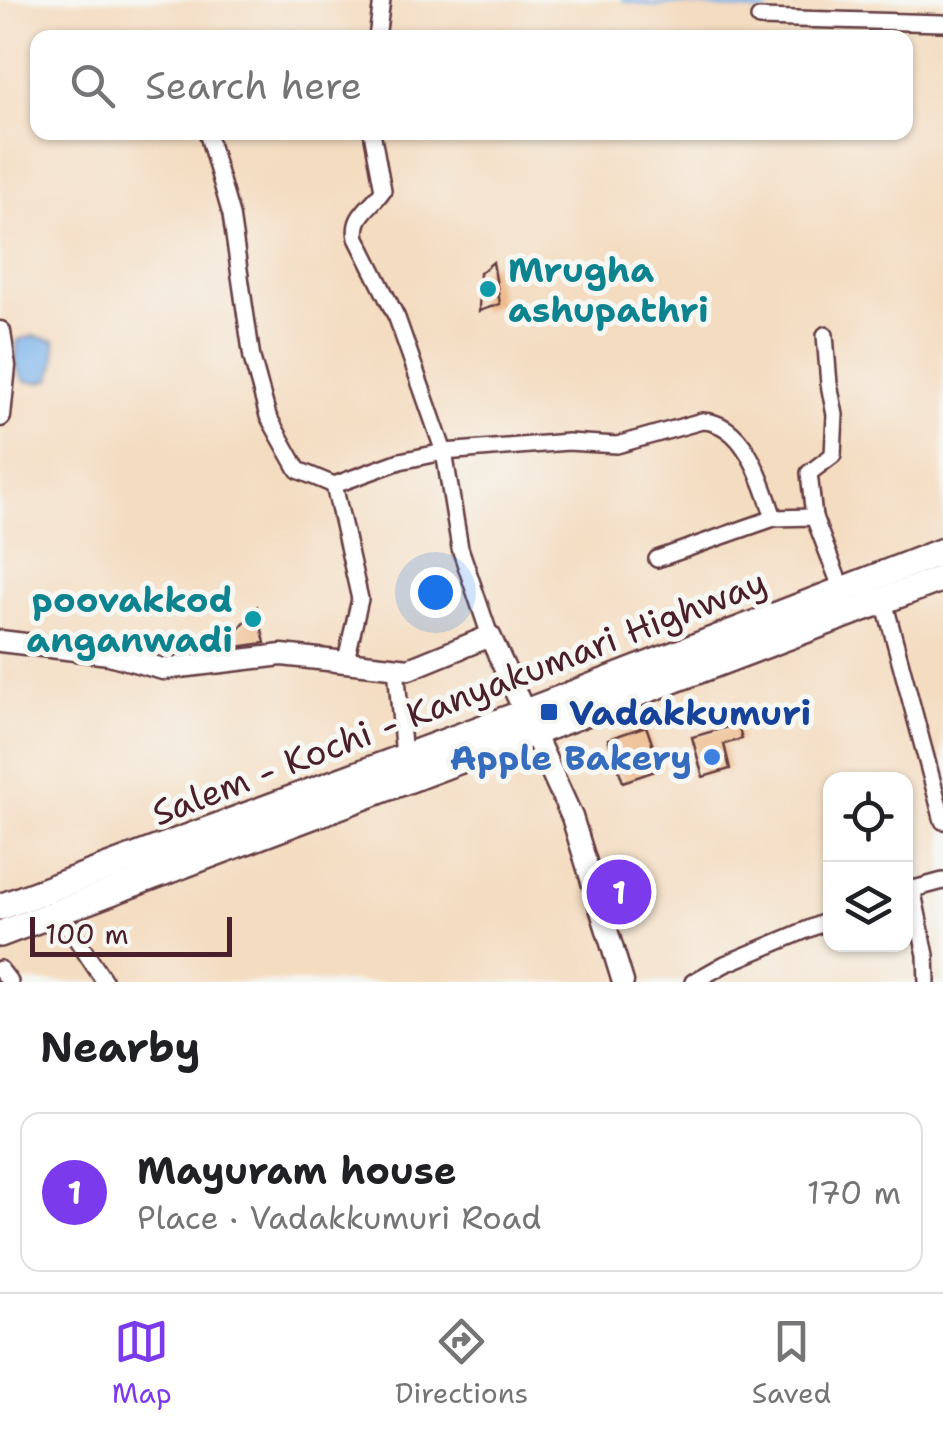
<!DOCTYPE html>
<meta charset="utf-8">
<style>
:root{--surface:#fff;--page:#f2f2f2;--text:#202124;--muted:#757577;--line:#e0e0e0;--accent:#7c3aed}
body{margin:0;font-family:"Shantell Sans",sans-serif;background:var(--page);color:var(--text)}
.controls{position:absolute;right:30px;bottom:30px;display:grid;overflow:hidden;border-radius:20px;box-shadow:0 2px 8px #0004}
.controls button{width:90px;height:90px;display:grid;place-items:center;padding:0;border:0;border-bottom:2px solid var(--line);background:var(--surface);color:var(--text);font:50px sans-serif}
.scale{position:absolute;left:30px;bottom:25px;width:202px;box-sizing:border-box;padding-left:10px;border:5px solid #4a1f2b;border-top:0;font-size:28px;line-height:35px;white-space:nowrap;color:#4a1f2b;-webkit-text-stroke:8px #f6f6f2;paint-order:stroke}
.you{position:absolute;left:435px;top:592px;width:35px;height:35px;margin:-25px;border:8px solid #fff;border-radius:50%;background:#1a73e8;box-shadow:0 0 0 15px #1a73e833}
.badge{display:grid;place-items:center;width:65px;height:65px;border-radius:50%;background:var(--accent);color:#fff;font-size:32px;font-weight:700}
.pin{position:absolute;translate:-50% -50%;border:5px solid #fff;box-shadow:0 2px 10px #0006}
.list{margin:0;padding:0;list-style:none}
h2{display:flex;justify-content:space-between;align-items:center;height:130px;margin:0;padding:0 40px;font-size:42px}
h2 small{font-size:32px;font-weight:400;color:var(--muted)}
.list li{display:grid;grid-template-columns:65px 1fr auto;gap:30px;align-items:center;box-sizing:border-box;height:160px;margin:0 20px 20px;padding:0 20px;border:2px solid var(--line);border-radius:20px}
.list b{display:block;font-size:38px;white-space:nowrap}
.list p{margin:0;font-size:32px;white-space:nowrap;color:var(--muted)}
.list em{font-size:32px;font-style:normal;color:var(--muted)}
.icon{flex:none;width:55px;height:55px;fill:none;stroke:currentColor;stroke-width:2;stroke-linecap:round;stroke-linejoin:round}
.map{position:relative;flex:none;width:943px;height:982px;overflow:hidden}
.search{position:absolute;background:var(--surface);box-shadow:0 2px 8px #0004;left:30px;right:30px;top:30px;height:110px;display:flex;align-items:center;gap:25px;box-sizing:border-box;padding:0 35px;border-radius:20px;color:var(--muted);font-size:38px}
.sheet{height:310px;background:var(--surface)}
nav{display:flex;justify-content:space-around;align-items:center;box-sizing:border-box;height:140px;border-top:2px solid var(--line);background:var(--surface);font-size:28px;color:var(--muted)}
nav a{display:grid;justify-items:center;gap:5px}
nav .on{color:var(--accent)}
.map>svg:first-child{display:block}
.water{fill:#7ab4eb;stroke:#626a8b;stroke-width:2.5}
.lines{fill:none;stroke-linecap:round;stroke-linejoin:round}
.stream{stroke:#7ab4eb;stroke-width:4}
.building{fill:#eeb37e}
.minor-casing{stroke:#643b41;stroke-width:20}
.tertiary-casing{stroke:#643b41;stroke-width:25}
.trunk-casing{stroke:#643b41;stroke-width:30}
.minor{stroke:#fff;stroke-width:15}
.tertiary{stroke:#fff;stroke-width:20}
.trunk{stroke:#fff;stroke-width:25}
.culture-dot{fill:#0f9aa8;stroke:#f6f6f2;stroke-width:4}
.transit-dot{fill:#1a4fb4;stroke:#f6f6f2;stroke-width:4}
.shop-dot{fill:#3f7fe0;stroke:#f6f6f2;stroke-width:4}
.labels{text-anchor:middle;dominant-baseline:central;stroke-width:10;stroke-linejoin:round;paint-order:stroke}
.culture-label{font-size:35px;font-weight:bold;fill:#0d838f;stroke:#f6f6f2;text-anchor:start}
.street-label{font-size:35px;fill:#4a1f2b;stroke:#f6f6f2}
.transit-label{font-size:35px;font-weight:bold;fill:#164399;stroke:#f6f6f2;text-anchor:start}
.shop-label{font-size:35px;font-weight:bold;fill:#366cbe;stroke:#f6f6f2;text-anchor:end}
</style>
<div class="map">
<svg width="943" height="982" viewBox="0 0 943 982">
<rect width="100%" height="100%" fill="#f6f6f2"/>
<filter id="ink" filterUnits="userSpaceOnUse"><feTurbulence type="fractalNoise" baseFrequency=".01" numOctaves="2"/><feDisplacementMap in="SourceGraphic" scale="20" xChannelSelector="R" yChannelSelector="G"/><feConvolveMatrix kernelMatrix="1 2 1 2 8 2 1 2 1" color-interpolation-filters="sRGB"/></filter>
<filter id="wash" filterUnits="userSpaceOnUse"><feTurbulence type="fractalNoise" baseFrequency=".0048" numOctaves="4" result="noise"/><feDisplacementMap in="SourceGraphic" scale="40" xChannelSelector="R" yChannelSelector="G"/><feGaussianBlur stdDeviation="2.25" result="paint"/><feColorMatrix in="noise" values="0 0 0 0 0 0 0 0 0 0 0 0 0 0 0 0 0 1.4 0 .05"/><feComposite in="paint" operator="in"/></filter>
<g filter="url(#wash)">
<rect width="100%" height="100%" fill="#f4dcc0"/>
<path class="water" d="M34,336L55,341V362L51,379L39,382L25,381C14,367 15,357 18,340Z"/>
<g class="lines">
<polyline class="stream" points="623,0 657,5 674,3 767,11"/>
</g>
<g id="blocks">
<g class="building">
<polygon points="493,262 500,304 479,311 480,273"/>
<polygon points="257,607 265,643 236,647 237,631"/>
<polygon points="738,724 742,739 724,744 730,769 703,777 692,737"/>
<polygon points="646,726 661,769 623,782 608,739"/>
<polygon points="619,882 630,883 635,896 614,905 608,887"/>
</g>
</g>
</g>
<g filter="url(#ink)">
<use href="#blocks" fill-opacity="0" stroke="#643b41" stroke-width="2.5"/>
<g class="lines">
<defs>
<g id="minor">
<polyline points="759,18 943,23"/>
<polyline points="377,38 382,0"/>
<path d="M207,132L231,215L252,358L268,416L298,470L334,485L400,461L444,452L568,442L617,445L702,421C746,422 763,485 774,518"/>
<path d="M372,132L383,190C372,207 352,215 357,238L397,318L444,452L460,548L490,636"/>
<polyline points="334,485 360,599 346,660"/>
<polyline points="814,517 809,473 833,455 835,415 829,384 825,335"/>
<polyline points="657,559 774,518 814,517 842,590"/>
<polyline points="884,601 943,821"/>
<polyline points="396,667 404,757"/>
<polyline points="912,888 926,955 927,982"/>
<polyline points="906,891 943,881"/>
<polyline points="60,914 105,982"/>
<polyline points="0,969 10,982"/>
<polyline points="693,982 725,964 830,920"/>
</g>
<g id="tertiary">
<polyline points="0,332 5,366 0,416"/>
<polyline points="0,641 109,654 163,669 282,655 409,669 490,636 572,817 623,982"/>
</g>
<g id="trunk">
<polyline points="0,907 523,713 943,551"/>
<polyline points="0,934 943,578"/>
</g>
</defs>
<use href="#minor" class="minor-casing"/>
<use href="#tertiary" class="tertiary-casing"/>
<use href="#trunk" class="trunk-casing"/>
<use href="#minor" class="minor"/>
<use href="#tertiary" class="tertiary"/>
<use href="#trunk" class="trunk"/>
</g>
</g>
<g class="culture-dot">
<circle cx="488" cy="289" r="10"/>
<circle cx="253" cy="619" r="10"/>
</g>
<rect class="transit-dot" x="539" y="702" width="20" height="20" rx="5"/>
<circle class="shop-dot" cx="712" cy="757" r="10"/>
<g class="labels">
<g class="culture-label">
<text x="508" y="269">Mrugha<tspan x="508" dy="40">ashupathri</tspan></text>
<text x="233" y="599" text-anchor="end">poovakkod<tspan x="233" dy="40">anganwadi</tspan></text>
</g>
<g class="street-label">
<text transform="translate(459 697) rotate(-21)">Salem - Kochi - Kanyakumari Highway</text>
</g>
<g class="transit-label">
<text x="569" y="712">Vadakkumuri</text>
</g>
<g class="shop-label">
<text x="692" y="757">Apple Bakery</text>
</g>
</g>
</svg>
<div class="controls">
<button><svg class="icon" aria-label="locate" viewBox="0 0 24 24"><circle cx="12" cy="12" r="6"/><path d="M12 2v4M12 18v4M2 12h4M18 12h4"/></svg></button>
<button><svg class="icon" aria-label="layers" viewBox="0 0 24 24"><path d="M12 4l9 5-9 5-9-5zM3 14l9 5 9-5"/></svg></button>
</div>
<div class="scale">100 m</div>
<div class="you"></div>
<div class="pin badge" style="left:619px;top:892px">1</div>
<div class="search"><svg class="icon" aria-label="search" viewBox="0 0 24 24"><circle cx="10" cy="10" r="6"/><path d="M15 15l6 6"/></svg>Search here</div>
</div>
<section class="sheet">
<h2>Nearby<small></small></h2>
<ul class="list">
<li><span class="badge">1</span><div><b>Mayuram house</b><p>Place · Vadakkumuri Road</p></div><em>170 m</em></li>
</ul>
</section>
<nav>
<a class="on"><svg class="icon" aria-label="map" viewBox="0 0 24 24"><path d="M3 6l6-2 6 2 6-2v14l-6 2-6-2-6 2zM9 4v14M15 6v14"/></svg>Map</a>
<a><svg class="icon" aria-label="directions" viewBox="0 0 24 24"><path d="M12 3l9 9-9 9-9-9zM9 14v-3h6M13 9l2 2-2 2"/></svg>Directions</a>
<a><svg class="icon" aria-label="saved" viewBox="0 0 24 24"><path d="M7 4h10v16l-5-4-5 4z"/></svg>Saved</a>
</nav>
